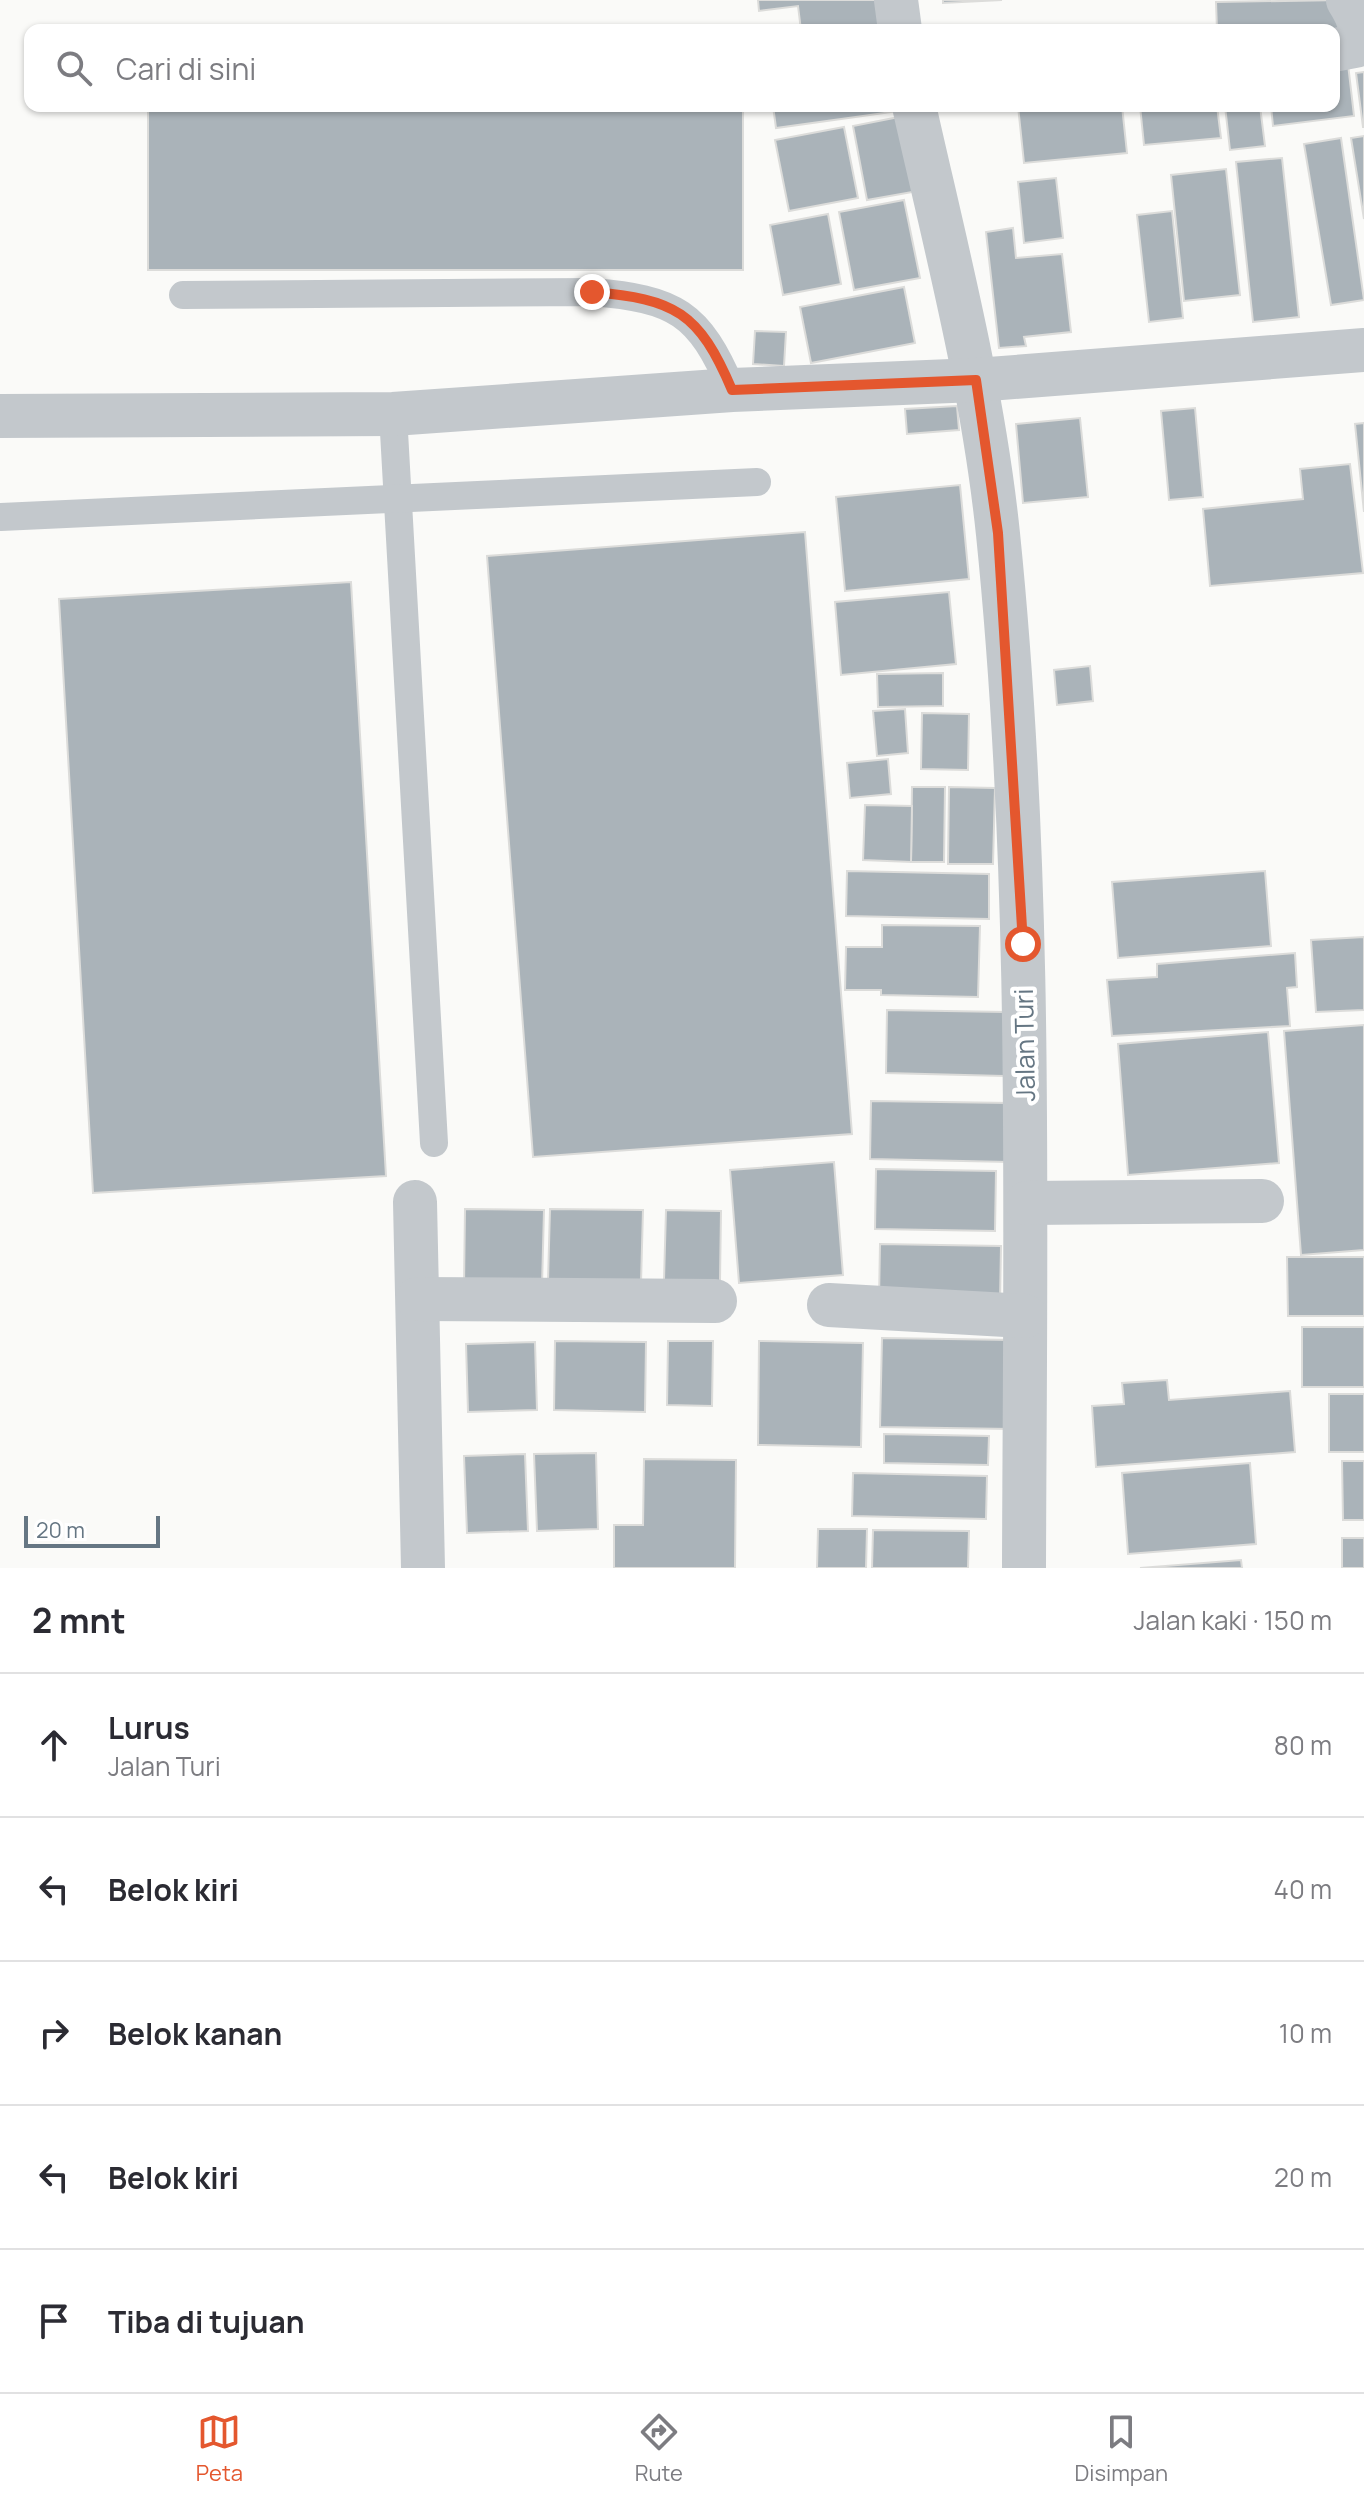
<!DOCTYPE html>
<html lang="id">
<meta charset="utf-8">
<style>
:root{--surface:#fff;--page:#f2f2f3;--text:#2b2b33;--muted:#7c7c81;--line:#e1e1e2;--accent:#e4572e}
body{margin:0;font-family:Manrope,sans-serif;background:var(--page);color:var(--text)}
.scale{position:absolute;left:24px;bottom:20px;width:136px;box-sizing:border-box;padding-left:8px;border:4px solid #657683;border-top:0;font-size:22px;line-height:28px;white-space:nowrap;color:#657683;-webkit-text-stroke:6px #fff;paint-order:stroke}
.stop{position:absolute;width:24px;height:24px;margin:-18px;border:6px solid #e4572e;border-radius:50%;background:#fff}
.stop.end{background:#e4572e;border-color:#fff;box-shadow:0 2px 8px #0008}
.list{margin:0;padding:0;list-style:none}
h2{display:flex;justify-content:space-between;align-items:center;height:104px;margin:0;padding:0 32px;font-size:34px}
h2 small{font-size:26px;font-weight:400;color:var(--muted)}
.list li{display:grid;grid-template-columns:52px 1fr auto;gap:24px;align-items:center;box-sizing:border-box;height:144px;padding:0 32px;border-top:2px solid var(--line)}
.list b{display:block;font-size:30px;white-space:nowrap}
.list p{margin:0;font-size:26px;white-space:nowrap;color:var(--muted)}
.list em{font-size:26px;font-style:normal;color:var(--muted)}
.icon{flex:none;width:44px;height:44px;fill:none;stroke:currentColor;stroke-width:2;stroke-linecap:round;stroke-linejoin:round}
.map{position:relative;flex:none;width:1364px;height:1568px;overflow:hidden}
.search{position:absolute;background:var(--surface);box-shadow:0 2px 6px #0004;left:24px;right:24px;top:24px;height:88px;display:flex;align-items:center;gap:20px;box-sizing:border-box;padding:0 28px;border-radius:16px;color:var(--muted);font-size:30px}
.sheet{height:824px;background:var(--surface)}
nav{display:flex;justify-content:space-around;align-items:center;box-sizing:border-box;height:112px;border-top:2px solid var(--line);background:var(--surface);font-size:22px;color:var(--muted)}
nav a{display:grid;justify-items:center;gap:4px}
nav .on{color:var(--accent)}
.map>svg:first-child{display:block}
.building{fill:#aab3b9;stroke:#dcdcda;stroke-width:2}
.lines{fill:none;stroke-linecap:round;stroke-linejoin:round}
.lane{stroke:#c3c8cc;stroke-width:28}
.street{stroke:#c3c8cc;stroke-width:44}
.route{stroke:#e4572e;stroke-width:10}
.labels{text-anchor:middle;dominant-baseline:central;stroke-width:8;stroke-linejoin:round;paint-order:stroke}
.street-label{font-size:26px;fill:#657683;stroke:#fff}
</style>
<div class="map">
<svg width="1364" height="1568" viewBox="0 0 1364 1568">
<rect width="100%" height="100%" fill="#fafaf8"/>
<g class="building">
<polygon points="758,0 888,0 893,30 801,30 798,6 759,11"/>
<polygon points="943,0 1002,0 943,3"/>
<polygon points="1342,0 1344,40 1334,30 1217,30 1216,2"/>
<polygon points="1348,64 1354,116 1273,126 1271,106 1334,106 1334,66"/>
<polygon points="1364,72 1364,127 1363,127 1356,73"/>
<rect x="148" y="106" width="595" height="164"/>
<polygon points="773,106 898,106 899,111 776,128"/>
<polygon points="1018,106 1122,106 1127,153 1024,163"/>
<polygon points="1140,106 1217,106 1221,138 1144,145"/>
<polygon points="1225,106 1260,106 1265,146 1230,150"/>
<polygon points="904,116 918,191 867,200 853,126"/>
<polygon points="844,127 858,198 789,211 775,140"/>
<polygon points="1364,136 1364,219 1351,138"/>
<polygon points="1341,138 1364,300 1331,305 1304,144"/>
<polygon points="1282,158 1299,317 1253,322 1236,162"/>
<polygon points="1226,169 1240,295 1184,301 1171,175"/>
<polygon points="1056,178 1063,238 1024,243 1018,182"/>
<polygon points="904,200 920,278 854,290 839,212"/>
<polygon points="1172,211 1183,318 1149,322 1137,215"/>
<polygon points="828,214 841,284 783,295 770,225"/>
<polygon points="1013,228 1016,258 1062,254 1071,332 1024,337 1026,346 999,348 986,232"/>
<polygon points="904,287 915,343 811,363 800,307"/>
<polygon points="755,331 786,332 784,366 753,364"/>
<polygon points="957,406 959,430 907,434 905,409"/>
<polygon points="1195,408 1203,497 1169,500 1161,411"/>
<polygon points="1080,418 1088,497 1023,503 1016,424"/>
<polygon points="1364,423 1364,512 1355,424"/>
<polygon points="1350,464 1363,573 1210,586 1203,509 1303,499 1300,469"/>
<polygon points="960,485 969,579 845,591 836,497"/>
<polygon points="805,532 852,1134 533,1157 487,556"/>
<polygon points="351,582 386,1176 93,1193 59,599"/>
<polygon points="949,592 956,664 841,675 835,602"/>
<polygon points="1090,666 1093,701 1057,705 1054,670"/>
<polygon points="943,673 943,706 878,707 877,674"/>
<polygon points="905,709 908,753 877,756 873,711"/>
<polygon points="922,713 969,714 968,770 921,769"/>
<polygon points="888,759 891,794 850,798 847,763"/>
<polygon points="912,787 945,787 944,862 911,862"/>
<polygon points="949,787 995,788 993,864 948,864"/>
<polygon points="865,805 912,806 911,862 863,860"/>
<polygon points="847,871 989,874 989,919 846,916"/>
<polygon points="1265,871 1271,946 1118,958 1112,882"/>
<polygon points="882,925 980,926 978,997 881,995 881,990 845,990 846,947 882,947"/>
<polygon points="1364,937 1364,1010 1316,1012 1311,940"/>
<polygon points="1295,953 1297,987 1287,988 1290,1026 1112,1036 1107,980 1157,977 1157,964"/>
<polygon points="887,1010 1005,1012 1004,1076 886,1073"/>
<polygon points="1364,1025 1364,1250 1301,1255 1284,1031"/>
<polygon points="1268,1032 1279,1163 1128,1175 1118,1044"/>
<polygon points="871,1101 1010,1103 1009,1162 870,1159"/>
<polygon points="834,1162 843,1275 739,1283 730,1170"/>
<polygon points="876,1169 996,1171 995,1231 875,1229"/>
<polygon points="465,1209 544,1210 542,1286 464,1285"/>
<polygon points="550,1209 643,1210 641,1283 548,1281"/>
<polygon points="666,1210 721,1211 720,1281 664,1280"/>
<polygon points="880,1244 1001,1246 1000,1302 879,1300"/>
<polygon points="1287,1257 1364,1257 1364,1316 1288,1316"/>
<rect x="1302" y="1327" width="62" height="60"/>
<polygon points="882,1338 1013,1340 1011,1429 880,1427"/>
<polygon points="555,1341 646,1342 645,1412 554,1410"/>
<polygon points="668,1341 713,1341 712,1406 667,1405"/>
<polygon points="759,1341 863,1343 861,1447 758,1445"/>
<polygon points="535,1342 537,1410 468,1412 466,1344"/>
<polygon points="1167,1380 1169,1400 1290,1391 1295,1452 1096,1467 1092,1406 1124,1404 1122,1383"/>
<rect x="1329" y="1394" width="35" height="58"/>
<polygon points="884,1434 989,1436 988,1465 884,1463"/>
<polygon points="596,1453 598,1529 537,1531 534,1454"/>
<polygon points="525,1454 528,1531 467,1533 464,1456"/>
<polygon points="644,1459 736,1460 735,1568 614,1568 614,1525 643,1525"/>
<polygon points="1342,1461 1364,1461 1364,1520 1343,1520"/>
<polygon points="1250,1463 1256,1544 1128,1554 1122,1473"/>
<polygon points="853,1473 987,1476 986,1519 852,1516"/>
<polygon points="818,1529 867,1529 866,1568 817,1568"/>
<polygon points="873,1530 969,1531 968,1568 872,1568"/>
<rect x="1342" y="1538" width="22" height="30"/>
<polygon points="1241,1560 1242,1568 1140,1568"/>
</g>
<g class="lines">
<g class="lane">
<path d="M183,295L592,292C675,299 699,312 732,390"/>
<polyline points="393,414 434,1143"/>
<polyline points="1,517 757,482"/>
</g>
<g class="street">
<polyline points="896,0 900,30"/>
<path d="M1334,50L1355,46C1364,28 1358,16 1348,0"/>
<path d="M914,106C946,248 983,389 998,534C1033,877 1025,1224 1024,1568"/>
<polyline points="0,416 393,414 732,390 976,380 1364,350"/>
<polyline points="415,1202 423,1568"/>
<polyline points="1027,1203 1262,1201"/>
<polyline points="418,1299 715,1301"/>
<polyline points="829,1305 1025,1316"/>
</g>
</g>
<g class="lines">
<path class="route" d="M592,292C675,299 699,312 732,390L976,380L998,533L1023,944"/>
</g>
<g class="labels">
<g class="street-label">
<text transform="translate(1024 1045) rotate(-91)">Jalan Turi</text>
</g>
</g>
</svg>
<div class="scale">20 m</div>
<div class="stop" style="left:1023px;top:944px"></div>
<div class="stop end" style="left:592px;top:292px"></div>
<div class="search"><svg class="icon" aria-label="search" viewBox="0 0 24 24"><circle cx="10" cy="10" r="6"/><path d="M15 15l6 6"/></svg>Cari di sini</div>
</div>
<section class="sheet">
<h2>2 mnt<small>Jalan kaki · 150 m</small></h2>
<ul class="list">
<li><svg class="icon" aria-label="ahead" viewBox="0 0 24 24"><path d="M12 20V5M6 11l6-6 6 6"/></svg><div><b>Lurus</b><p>Jalan Turi</p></div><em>80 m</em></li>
<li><svg class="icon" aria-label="left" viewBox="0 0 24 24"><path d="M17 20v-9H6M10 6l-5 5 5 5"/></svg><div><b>Belok kiri</b></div><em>40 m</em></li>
<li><svg class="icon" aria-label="right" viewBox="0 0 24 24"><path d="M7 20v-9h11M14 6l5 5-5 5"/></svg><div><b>Belok kanan</b></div><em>10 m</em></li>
<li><svg class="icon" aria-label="left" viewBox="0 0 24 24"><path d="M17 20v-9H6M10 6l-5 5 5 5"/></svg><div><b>Belok kiri</b></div><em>20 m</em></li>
<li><svg class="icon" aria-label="arrive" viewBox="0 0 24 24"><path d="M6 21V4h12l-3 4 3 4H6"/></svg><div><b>Tiba di tujuan</b></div></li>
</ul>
</section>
<nav>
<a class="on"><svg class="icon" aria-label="map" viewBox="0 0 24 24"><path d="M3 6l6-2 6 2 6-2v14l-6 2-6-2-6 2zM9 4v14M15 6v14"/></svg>Peta</a>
<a><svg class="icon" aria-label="directions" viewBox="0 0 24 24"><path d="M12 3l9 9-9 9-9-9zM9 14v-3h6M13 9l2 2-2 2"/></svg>Rute</a>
<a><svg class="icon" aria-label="saved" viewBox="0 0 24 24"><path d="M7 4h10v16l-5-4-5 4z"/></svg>Disimpan</a>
</nav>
